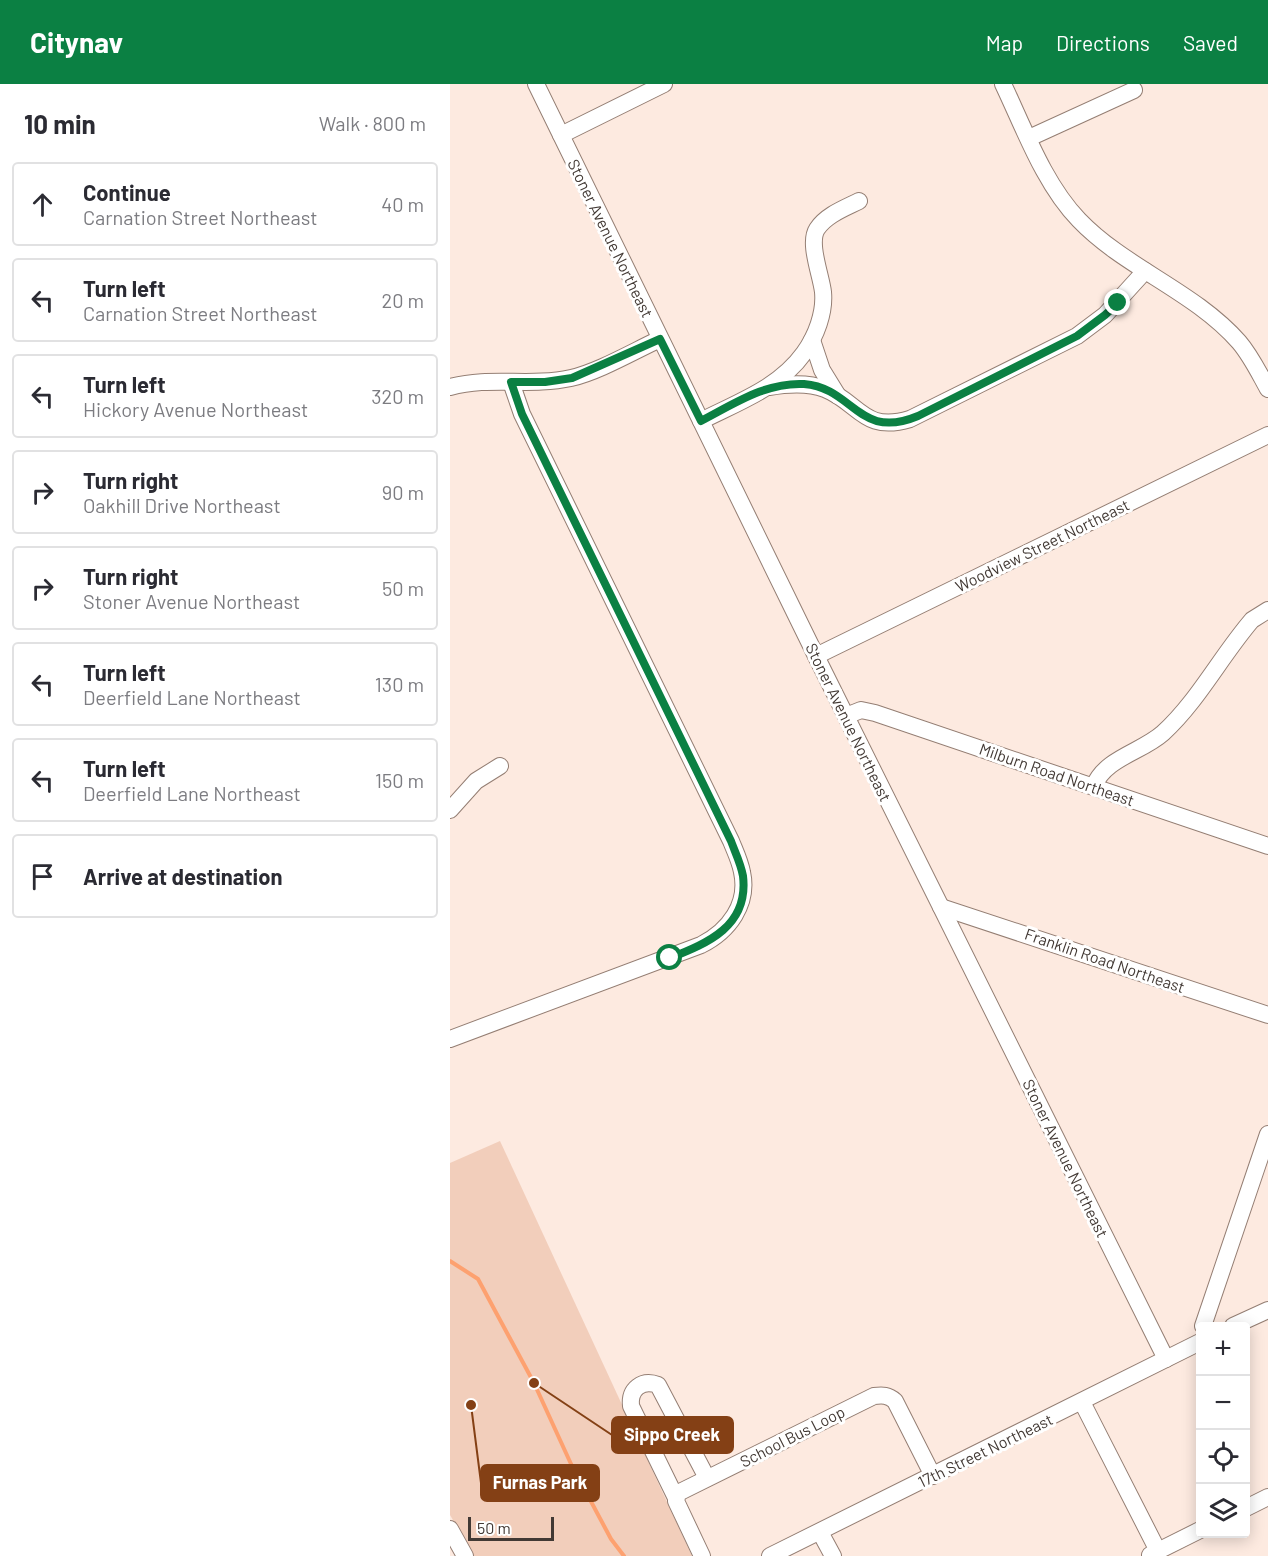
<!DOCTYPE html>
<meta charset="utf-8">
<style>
:root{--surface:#fff;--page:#f7f7f7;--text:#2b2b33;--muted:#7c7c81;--line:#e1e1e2;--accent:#0b8043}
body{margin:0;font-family:Barlow,sans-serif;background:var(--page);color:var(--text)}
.controls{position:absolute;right:18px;bottom:18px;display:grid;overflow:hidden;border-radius:6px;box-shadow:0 3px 15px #0003}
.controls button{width:54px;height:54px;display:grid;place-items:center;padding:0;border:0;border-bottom:2px solid var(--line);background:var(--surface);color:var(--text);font:30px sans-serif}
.scale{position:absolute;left:18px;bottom:15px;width:86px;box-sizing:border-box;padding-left:6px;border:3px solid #423934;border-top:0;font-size:16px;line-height:21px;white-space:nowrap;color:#423934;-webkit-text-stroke:4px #fff;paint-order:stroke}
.stop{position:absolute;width:18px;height:18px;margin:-14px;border:4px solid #0b8043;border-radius:50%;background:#fff}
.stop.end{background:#0b8043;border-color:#fff;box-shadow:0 2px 6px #0008}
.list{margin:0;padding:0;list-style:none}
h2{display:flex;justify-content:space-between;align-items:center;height:78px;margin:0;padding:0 24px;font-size:26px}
h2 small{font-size:20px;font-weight:400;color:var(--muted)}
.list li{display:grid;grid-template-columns:39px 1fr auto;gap:18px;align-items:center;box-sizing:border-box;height:84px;margin:0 12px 12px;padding:0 12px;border:2px solid var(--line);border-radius:6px}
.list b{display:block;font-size:22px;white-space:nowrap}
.list p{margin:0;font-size:20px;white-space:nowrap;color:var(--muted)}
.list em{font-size:20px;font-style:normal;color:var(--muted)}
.icon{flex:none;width:33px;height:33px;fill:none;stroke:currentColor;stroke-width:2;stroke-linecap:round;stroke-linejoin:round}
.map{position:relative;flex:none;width:818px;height:1472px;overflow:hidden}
header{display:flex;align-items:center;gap:36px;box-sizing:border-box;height:84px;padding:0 30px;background:var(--accent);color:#fff}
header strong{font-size:28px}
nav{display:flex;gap:33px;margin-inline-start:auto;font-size:21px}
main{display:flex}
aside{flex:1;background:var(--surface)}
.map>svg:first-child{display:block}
.green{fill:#f2cebb}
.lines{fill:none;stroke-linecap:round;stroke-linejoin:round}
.stream{stroke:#fda170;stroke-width:4}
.minor-casing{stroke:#947e73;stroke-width:18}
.minor{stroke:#fff;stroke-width:16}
.route{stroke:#0b8043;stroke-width:8}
.labels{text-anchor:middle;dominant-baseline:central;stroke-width:6;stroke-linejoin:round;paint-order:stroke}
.street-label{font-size:16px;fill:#423934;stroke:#fff}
.leader{fill:none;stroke:#844015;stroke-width:2}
.callout-dot{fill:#844015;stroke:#fff;stroke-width:2}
.callout{fill:#844015;stroke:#844015;stroke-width:2}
.callout-label{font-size:18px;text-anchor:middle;font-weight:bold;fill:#fff}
</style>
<header>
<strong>Citynav</strong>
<nav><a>Map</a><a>Directions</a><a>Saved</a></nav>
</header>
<main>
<aside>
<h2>10 min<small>Walk · 800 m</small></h2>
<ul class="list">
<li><svg class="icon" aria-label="ahead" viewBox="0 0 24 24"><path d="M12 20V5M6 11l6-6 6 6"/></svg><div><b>Continue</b><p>Carnation Street Northeast</p></div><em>40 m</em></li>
<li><svg class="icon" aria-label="left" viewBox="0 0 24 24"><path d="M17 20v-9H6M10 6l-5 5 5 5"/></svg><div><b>Turn left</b><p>Carnation Street Northeast</p></div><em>20 m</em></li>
<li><svg class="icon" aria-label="left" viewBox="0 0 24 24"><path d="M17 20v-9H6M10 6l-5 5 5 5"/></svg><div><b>Turn left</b><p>Hickory Avenue Northeast</p></div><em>320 m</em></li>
<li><svg class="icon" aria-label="right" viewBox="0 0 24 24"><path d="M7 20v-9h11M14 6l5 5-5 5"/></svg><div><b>Turn right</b><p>Oakhill Drive Northeast</p></div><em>90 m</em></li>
<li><svg class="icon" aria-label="right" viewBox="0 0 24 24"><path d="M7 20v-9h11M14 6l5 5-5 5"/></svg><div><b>Turn right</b><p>Stoner Avenue Northeast</p></div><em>50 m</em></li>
<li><svg class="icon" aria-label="left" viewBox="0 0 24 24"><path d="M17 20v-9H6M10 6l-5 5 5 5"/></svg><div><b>Turn left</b><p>Deerfield Lane Northeast</p></div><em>130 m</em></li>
<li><svg class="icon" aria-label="left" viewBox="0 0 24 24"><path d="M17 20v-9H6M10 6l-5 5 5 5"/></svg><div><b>Turn left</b><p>Deerfield Lane Northeast</p></div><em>150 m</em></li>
<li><svg class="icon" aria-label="arrive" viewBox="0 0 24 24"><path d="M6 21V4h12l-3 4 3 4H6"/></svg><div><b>Arrive at destination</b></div></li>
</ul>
</aside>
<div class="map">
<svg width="818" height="1472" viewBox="0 0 818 1472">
<rect width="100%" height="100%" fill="#fdeae0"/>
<polygon class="green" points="50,1057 242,1472 24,1472 0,1431 0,1079"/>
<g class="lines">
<polyline class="stream" points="0,1177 28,1195 84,1299 121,1380 161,1455 174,1472"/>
<defs>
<g id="minor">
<polyline points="86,0 366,572 716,1275"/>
<path d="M553,0C574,44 594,100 629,136C675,184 744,207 789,258C801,272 809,289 818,305"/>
<polyline points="111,51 214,0"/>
<polyline points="579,54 684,6"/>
<polyline points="362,256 372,286 388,312"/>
<path d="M0,303C40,292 80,303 121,294C148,288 184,267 210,255"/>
<path d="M319,303C337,300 357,298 375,305C410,319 413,349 460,335L627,252L655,231L695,187"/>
<path d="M251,337C288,318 329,304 354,269C366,252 375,229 373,208C371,191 358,159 367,145C376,131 395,124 409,117"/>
<polyline points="366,572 818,351"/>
<polyline points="396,632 411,626 425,629 818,762"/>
<path d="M644,702C655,674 692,668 713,649C748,617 771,572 802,536L818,526"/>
<polyline points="0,726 26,697 50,682"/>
<polyline points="491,823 818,931"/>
<path d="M0,955L251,861C279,847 299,820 292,788C290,777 285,767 281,757L72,330L61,298"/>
<polyline points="753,1242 818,1050"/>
<polyline points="783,1242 818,1226"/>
<polyline points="632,1318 708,1467"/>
<path d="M226,1414L181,1322C179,1305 192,1295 208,1301L257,1394"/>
<polyline points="796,1424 818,1413"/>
<polyline points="0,1445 15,1472"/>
<polyline points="370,1448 383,1472"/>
<polyline points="700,1471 750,1446"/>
<path d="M252,1472L226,1417L228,1409L424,1312C433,1311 438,1311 445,1317L483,1392"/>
<polyline points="320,1472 750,1258"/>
</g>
</defs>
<use href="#minor" class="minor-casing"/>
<use href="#minor" class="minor"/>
</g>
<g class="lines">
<path class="route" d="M220,874C258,859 299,842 293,792C291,780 285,768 281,757L72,330L61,298H95L122,294L210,255L251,337C284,320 316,298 354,300C404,304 408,357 468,332L627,252L655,231L668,219"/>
</g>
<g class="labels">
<g class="street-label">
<text transform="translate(161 154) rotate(64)">Stoner Avenue Northeast</text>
<text transform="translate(592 461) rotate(-26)">Woodview Street Northeast</text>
<text transform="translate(399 638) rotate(64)">Stoner Avenue Northeast</text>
<text transform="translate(607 690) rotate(19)">Milburn Road Northeast</text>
<text transform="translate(655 876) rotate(19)">Franklin Road Northeast</text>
<text transform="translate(616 1074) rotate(64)">Stoner Avenue Northeast</text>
<text transform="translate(342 1352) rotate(-27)">School Bus Loop</text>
<text transform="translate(535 1366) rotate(-26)">17th Street Northeast</text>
</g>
</g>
<path class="leader" d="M84 1299L162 1351M21 1321L31 1399"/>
<g class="callout-dot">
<circle cx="84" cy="1299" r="6"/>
<circle cx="21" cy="1321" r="6"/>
</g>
<g class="callout">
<rect x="162" y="1333" width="121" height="36" rx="6"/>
<rect x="31" y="1381" width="118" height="36" rx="6"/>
</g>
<g class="callout-label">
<text x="222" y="1357">Sippo Creek</text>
<text x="90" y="1405">Furnas Park</text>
</g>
</svg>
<div class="controls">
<button>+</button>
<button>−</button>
<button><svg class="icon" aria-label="locate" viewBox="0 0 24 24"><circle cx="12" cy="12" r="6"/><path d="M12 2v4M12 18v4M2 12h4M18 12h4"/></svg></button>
<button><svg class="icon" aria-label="layers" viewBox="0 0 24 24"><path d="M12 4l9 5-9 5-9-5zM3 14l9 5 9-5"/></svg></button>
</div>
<div class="scale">50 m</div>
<div class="stop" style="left:220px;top:874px"></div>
<div class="stop end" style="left:668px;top:219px"></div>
</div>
</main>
